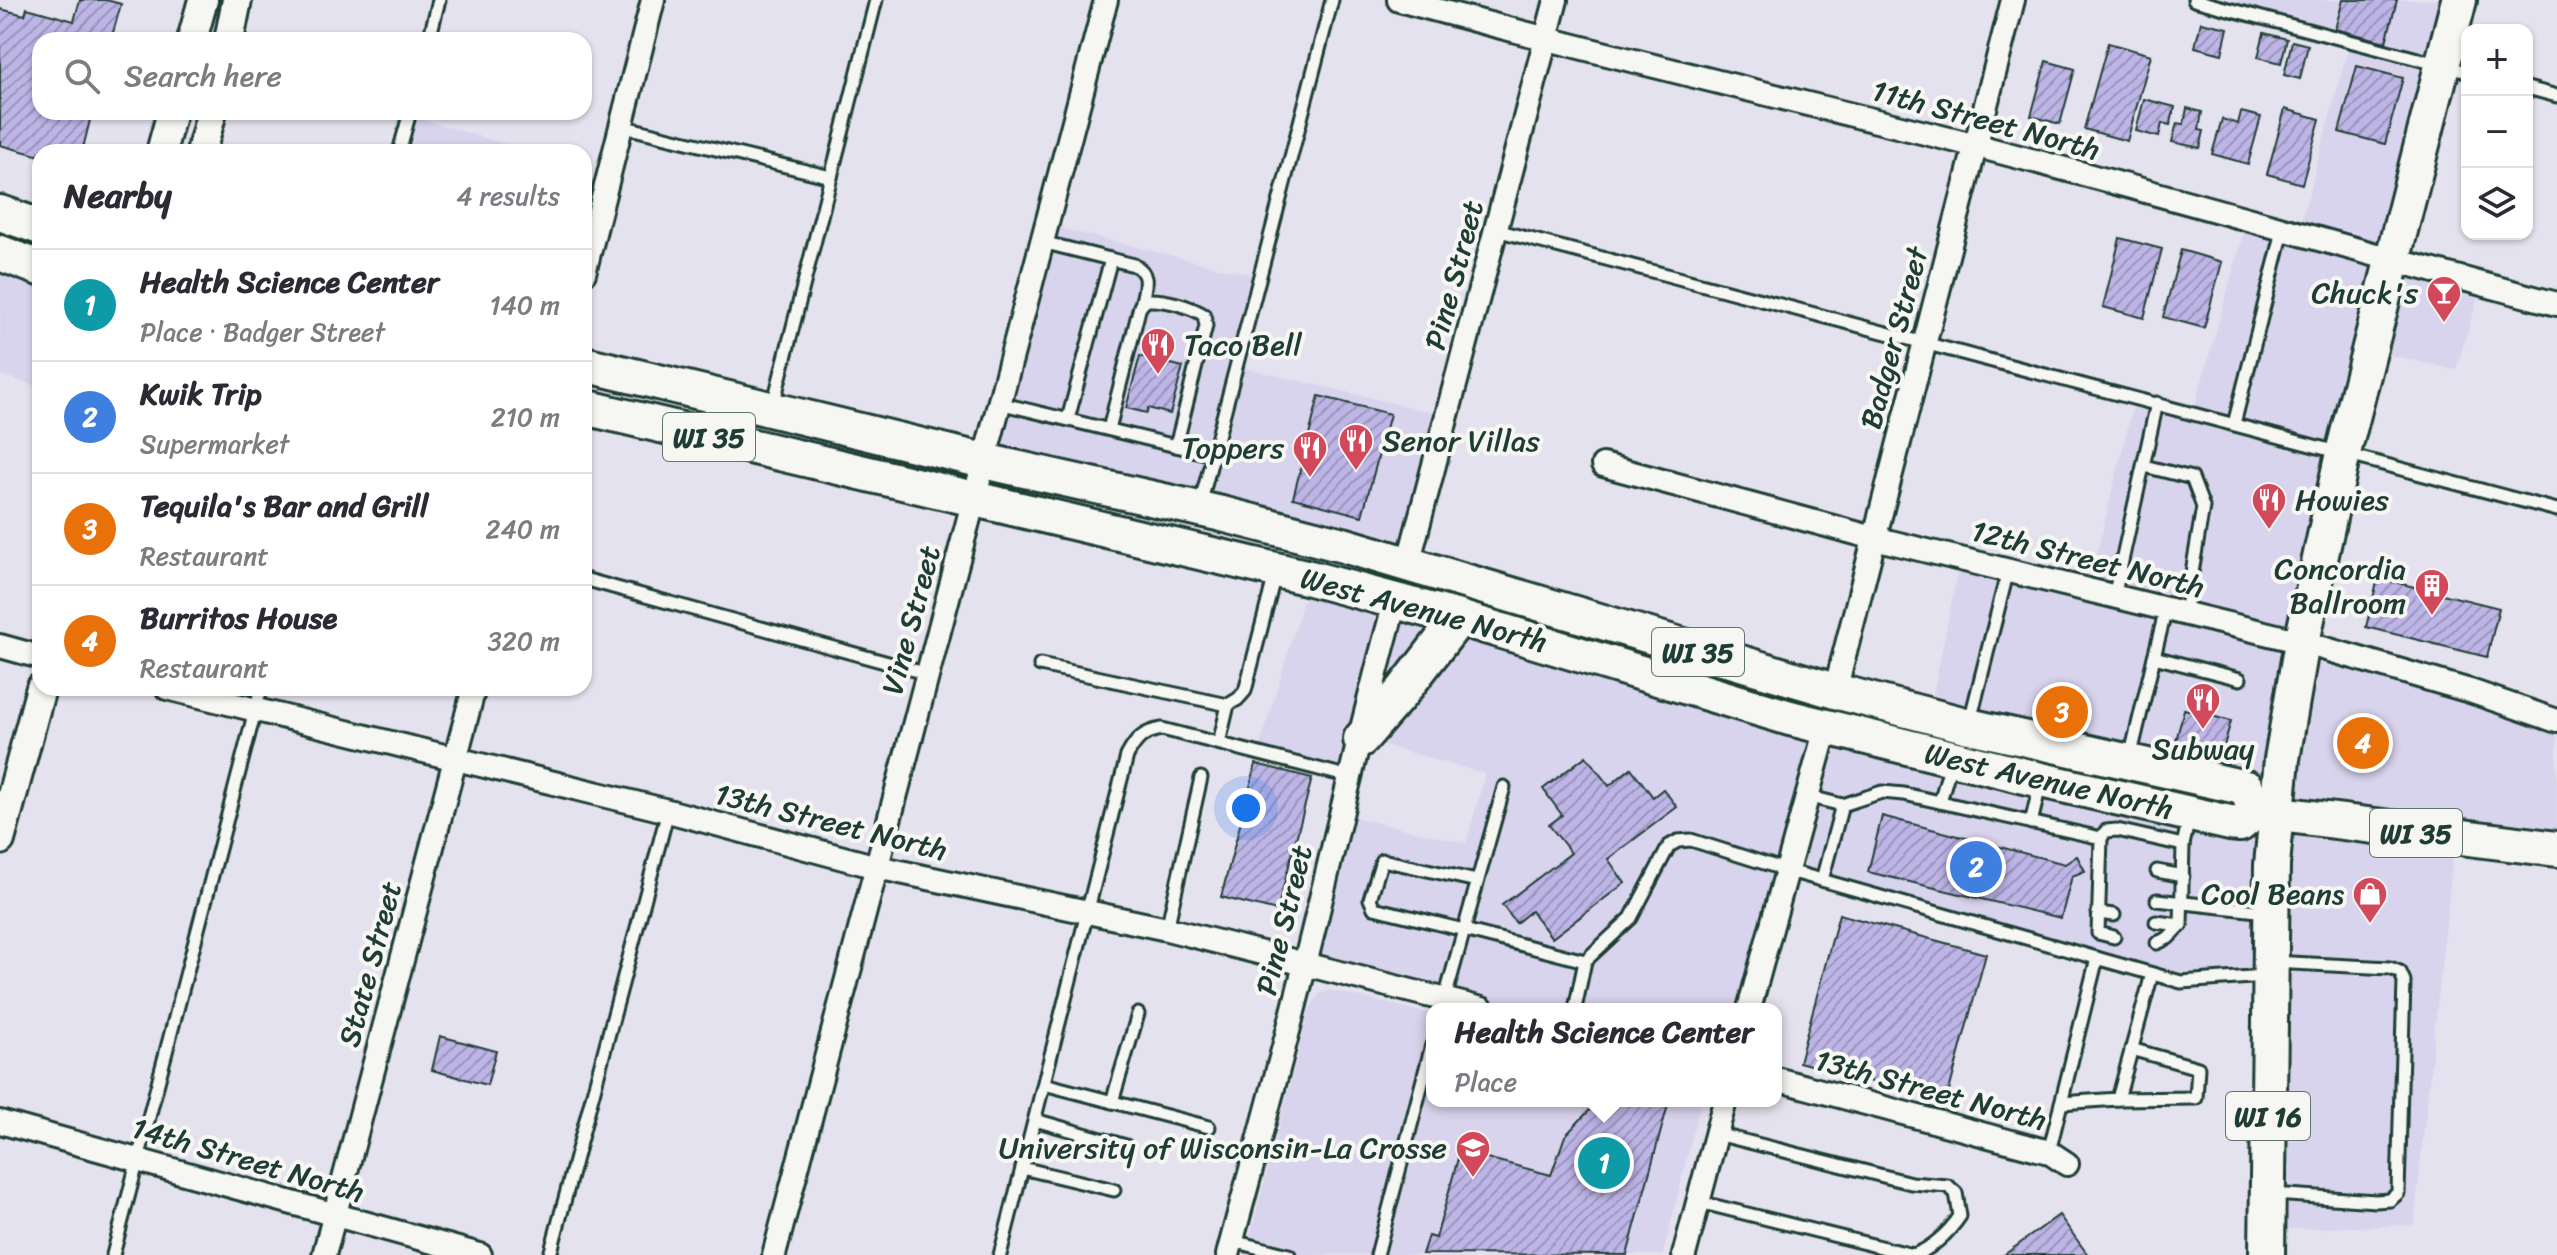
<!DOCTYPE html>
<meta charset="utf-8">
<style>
:root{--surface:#fff;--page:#f2f2f3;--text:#2b2b33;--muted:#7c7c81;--line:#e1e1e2;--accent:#d1495b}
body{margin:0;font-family:Sriracha,sans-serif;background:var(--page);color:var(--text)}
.controls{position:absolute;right:24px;top:24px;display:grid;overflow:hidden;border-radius:16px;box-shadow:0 2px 6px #0004}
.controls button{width:72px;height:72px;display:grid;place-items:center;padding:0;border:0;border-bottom:2px solid var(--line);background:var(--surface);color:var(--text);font:40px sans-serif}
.you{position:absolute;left:1246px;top:808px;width:28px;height:28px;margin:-20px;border:6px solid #fff;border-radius:50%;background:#1a73e8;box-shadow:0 0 0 12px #1a73e833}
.badge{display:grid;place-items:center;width:52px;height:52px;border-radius:50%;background:var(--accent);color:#fff;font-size:26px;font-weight:700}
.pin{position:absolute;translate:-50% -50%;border:4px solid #fff;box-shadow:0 2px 8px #0006}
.popup{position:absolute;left:1426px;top:1003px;width:356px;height:104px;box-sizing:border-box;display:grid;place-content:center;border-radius:16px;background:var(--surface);filter:drop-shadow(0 2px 6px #0005);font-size:26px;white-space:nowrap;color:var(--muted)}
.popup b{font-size:30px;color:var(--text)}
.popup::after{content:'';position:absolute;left:50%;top:100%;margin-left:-16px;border:16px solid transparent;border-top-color:var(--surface)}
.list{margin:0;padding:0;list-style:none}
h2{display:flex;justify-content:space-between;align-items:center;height:104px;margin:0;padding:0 32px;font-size:34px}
h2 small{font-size:26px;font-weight:400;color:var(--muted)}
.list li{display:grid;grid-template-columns:52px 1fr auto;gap:24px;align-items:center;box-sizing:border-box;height:112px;padding:0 32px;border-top:2px solid var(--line)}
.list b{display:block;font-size:30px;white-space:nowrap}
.list p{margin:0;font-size:26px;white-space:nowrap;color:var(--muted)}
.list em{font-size:26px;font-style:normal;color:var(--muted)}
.icon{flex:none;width:44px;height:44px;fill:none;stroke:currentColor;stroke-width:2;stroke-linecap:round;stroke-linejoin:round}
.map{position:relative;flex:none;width:2557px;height:1255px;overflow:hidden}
.search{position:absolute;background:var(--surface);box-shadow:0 2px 6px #0004;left:32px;top:32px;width:560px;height:88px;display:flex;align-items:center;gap:20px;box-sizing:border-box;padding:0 28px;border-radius:24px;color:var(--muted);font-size:30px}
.panel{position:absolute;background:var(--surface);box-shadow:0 2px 6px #0004;left:32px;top:144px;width:560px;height:552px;border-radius:24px}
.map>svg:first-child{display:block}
.built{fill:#d9d4ed}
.building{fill:url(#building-hatch);stroke:#1f3d34;stroke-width:2}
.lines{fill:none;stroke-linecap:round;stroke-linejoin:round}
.service-casing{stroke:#1f3d34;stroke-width:17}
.minor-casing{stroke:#1f3d34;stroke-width:28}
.tertiary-casing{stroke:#1f3d34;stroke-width:34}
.primary-casing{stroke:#1f3d34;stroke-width:40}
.service{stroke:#f6f6f2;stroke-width:11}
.minor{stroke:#f6f6f2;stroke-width:22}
.tertiary{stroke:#f6f6f2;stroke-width:28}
.primary{stroke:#f6f6f2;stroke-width:34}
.labels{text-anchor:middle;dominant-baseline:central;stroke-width:8;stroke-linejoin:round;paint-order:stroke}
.shield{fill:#f6f6f2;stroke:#60746d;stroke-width:2}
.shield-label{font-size:28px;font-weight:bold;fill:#1f3d34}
.street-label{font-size:30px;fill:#1f3d34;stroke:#f6f6f2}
.poi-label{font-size:30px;fill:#1f3d34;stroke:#f6f6f2;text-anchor:end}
</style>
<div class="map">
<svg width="2557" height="1255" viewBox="0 0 2557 1255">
<defs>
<pattern id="building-hatch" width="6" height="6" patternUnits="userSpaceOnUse" patternTransform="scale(2)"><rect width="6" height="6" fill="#beb5e7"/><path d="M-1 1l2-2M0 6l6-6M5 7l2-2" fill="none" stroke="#9a94bc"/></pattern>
</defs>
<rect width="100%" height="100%" fill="#e5e2ef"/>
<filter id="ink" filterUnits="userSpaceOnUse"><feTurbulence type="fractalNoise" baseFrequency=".0125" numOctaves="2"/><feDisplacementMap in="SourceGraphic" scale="16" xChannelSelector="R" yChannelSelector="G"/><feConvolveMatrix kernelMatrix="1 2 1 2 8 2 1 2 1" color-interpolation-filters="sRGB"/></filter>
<g filter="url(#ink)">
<g class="built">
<polygon points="2232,0 2459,0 2392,261 2482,284 2456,370 2370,351 2302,642 2557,730 2557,849 2455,838 2414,1225 2267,1230 2270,977 2181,982 1787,870 1749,1009 1482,1009 1305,965 1341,814 1466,843 1485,774 1361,739 1350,777 1258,752 1310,578 1919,745 2023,755 1929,715 1960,559 2088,590 2135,397 2193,412 2247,221 2297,235 2308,197 2350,41 2230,9"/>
<polygon points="409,116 535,152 400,152"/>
<polygon points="1047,225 1260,277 1237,366 1448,416 1408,564 984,461"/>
<polygon points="0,270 40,283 40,387 0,375"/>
<polygon points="1330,990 1432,1014 1432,1101 1701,1101 1663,1255 1245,1255 1309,1011 1319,994"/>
</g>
<g class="building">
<polygon points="80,0 106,0 121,4 111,40 40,40 40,112 92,112 82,152 40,152 40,156 0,145 0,9 25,15 27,8 74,21"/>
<polygon points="2343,0 2397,0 2386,42 2335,29"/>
<polygon points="2201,22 2228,28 2222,54 2195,47"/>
<polygon points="2264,33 2287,39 2281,63 2258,57"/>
<polygon points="2292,41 2308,45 2300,79 2284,75"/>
<polygon points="2108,43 2151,55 2127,141 2084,129"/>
<polygon points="2046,61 2075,69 2060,124 2031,116"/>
<polygon points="2357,66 2403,78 2385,144 2339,132"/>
<polygon points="2144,99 2175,107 2170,125 2162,123 2159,137 2136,131"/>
<polygon points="2187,108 2202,112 2199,130 2204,131 2200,148 2172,142 2177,123 2184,124"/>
<polygon points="2285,109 2320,119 2302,184 2267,174"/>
<polygon points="2241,112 2261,117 2248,164 2212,154 2222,119 2238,124"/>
<polygon points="2120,238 2162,249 2144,318 2103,307"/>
<polygon points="2181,250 2222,262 2204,328 2163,317"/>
<polygon points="1140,356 1183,367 1170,414 1148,408 1147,413 1126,408"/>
<polygon points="1319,396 1390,414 1362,516 1293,498"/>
<polygon points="2378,578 2499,608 2487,657 2366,627"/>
<polygon points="2184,709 2231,721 2222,753 2176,741"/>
<polygon points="1586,756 1609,786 1631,768 1653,797 1663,789 1677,807 1608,859 1625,883 1552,938 1531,911 1516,923 1502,905 1571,853 1549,825 1562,815 1543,789"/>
<polygon points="1256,764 1312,778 1277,911 1221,897"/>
<polygon points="1882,816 2065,864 2077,856 2085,871 2072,876 2061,918 1868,872"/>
<polygon points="1839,914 1986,954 1946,1102 1799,1062"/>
<polygon points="440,1036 496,1051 487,1085 432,1070"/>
<polygon points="1598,1101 1669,1101 1627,1255 1422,1254 1428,1236 1436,1238 1460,1151 1551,1175 1565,1136"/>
<polygon points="2059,1215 2088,1255 2004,1255"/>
</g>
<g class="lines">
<defs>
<g id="service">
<polyline points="2194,0 2467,72"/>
<polyline points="429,40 439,0"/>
<polyline points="2527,88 2557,96"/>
<polyline points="621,126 831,177"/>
<polyline points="399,152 410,112"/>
<polyline points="1496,230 2557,510"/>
<path d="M1042,242L1134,265C1152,274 1144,289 1141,306"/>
<polyline points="999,403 1213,455"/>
<polyline points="773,405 876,0"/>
<polyline points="1068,419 1111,259"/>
<polyline points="2234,424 2283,231"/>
<path d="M1109,429L1140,306L1147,300C1165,299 1189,306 1204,315L1206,326L1176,446"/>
<polyline points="2144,466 2192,478 2203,507 2185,614"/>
<polyline points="1200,505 1332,0"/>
<polyline points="584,579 928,674"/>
<polyline points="2114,597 2157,403"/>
<polyline points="2154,657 2166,609"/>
<polyline points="1040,665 1228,705 1238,699 1245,691 1275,574"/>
<polyline points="1970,721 2008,570"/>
<polyline points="1219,743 1228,705"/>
<polyline points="2130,758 2154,657 2240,679"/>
<polyline points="1807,796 1842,805 1882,792 1904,794 2101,838 2098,933 2114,937"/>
<polyline points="1940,802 1951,763"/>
<polyline points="2031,823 2040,785"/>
<polyline points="2101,838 2106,831 2117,830 2183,845 2189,818"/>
<polyline points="2157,871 2183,876"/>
<polyline points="1822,880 1842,805"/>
<polyline points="1477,881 1382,860 1370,899 1374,908 1464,930 1504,787"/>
<polyline points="2157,900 2267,912"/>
<polyline points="2098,913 2114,915"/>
<polyline points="2156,922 2181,925"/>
<polyline points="1167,929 1201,778"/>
<polyline points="2157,943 2168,938 2181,925 2183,845"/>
<polyline points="1444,1002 1464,930 1585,961 1631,918 1669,846 1678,841 1691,840 1786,870 2181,982 2266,976"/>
<polyline points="1575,1009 1585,961"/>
<polyline points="1044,1084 1209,1127"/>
<polyline points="2118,1099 2196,1098 2198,1068 2131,1049"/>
<polyline points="1112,1102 1138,1014"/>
<polyline points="2061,1103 2118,1099 2152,974"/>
<polyline points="1035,1120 1126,1146"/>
<polyline points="2049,1152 2097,958"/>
<polyline points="1022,1168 1114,1190"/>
<polyline points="2272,1194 2376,1201 2390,1200 2398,1193 2404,981 2400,972 2390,968 2273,962"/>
<path d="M1699,1202L1913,1255C1931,1250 1950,1231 1960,1216L1956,1193L1948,1186L1911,1183L1717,1134"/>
<polyline points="1232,1241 1289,1255"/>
<polyline points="113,1255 261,688"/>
<polyline points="550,1255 668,811"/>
<path d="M1000,1255L1127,756C1136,739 1143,732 1162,729L1350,777"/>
<polyline points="1377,1255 1432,1045"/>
</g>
<g id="minor">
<path d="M1399,0C1590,52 1782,97 1973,145C2169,195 2362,253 2557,304"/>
<polyline points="584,273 653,0"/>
<polyline points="1603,465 1874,538 2302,642 2470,691 2557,721"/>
<polyline points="1408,564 1556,0"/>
<polyline points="0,646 40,657"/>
<polyline points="167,688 668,811 877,867 1167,929 1482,1009"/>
<polyline points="1835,691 2013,0"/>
<polyline points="1749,1009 1826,728"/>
<polyline points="1776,1079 2049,1152 2067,1164"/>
<polyline points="0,1122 480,1255"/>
<polyline points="324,1255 474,688"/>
<polyline points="774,1255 1106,0"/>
<path d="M1228,1255C1254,1157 1282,1059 1306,960C1336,840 1362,718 1396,599"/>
<polyline points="1684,1255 1725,1101"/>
</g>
<g id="tertiary">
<polyline points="192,40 203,0"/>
<polyline points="229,40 237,0"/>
<polyline points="161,152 172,112"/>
<polyline points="201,152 212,112"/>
<polyline points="0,840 41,688"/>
</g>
<g id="primary">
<polyline points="0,213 40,227"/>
<polyline points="0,253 40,268"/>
<polyline points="584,364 984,461 1222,514 1343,545 1835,691 1969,726 2246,788 2256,811"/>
<polyline points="584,407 1310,578 1459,618 1790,718 2041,780 2230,823 2240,824 2256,811 2557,849"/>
<polyline points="1361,739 1402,692 1459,618"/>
<polyline points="2267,1255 2272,865 2282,759 2302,642 2343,453 2459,0"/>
</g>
</defs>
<use href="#service" class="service-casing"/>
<use href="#minor" class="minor-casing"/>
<use href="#tertiary" class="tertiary-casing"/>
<use href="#primary" class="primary-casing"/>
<use href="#service" class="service"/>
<use href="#minor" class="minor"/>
<use href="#tertiary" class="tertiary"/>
<use href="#primary" class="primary"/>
</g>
</g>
<defs>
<symbol id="bar-pin" viewBox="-11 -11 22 30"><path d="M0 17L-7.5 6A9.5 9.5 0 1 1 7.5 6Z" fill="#d1495b" stroke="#f6f6f2"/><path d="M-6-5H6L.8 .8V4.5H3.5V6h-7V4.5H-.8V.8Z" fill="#fff"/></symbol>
<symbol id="restaurant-pin" viewBox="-11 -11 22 30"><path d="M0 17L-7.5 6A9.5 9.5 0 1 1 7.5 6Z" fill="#d1495b" stroke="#f6f6f2"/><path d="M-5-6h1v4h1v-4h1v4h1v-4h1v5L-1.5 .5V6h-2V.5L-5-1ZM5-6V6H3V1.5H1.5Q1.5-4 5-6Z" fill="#fff"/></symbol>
<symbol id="building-pin" viewBox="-11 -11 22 30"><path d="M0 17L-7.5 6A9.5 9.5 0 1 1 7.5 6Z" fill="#d1495b" stroke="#f6f6f2"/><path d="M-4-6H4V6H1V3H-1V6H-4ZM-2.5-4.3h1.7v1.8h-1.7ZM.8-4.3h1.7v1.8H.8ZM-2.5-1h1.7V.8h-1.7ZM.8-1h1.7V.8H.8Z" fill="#fff"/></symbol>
<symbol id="shop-pin" viewBox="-11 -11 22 30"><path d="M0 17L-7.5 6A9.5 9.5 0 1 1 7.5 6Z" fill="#d1495b" stroke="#f6f6f2"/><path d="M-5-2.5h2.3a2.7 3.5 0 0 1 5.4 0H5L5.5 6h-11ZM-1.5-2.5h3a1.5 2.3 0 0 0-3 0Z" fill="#fff"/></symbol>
<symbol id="university-pin" viewBox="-11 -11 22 30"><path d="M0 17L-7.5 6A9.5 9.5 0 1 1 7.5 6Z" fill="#d1495b" stroke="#f6f6f2"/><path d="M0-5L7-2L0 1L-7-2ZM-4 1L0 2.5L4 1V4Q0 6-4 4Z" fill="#fff"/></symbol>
</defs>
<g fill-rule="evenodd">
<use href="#bar-pin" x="2424" y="273" width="40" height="54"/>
<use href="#restaurant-pin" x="1138" y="325" width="40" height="54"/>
<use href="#restaurant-pin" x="1336" y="421" width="40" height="54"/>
<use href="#restaurant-pin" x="1290" y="428" width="40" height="54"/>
<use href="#restaurant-pin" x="2249" y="480" width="40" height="54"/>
<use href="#building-pin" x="2412" y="566" width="40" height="54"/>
<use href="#restaurant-pin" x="2183" y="680" width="40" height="54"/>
<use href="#shop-pin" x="2350" y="874" width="40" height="54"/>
<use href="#university-pin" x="1453" y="1128" width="40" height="54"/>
</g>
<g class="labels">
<g class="shield">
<rect x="663" y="413" width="92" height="48" rx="6"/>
<rect x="1652" y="628" width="92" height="48" rx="6"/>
<rect x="2370" y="809" width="92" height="48" rx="6"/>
<rect x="2226" y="1092" width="84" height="48" rx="6"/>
</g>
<g class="shield-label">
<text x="709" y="437">WI 35</text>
<text x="1698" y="652">WI 35</text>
<text x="2416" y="833">WI 35</text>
<text x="2268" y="1116">WI 16</text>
</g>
<g class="street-label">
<text transform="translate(1986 120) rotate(15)">11th Street North</text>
<text transform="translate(1454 275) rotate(-75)">Pine Street</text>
<text transform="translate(1894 338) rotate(-75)">Badger Street</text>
<text transform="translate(2088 559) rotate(14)">12th Street North</text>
<text transform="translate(1424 610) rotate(15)">West Avenue North</text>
<text transform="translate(911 620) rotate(-75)">Vine Street</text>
<text transform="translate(2049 781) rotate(13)">West Avenue North</text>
<text transform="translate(831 822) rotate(14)">13th Street North</text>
<text transform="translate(1284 920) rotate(-76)">Pine Street</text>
<text transform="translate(370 964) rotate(-75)">State Street</text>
<text transform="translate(1931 1090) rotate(15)">13th Street North</text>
<text transform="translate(248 1160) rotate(16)">14th Street North</text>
</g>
<g class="poi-label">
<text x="2418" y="293">Chuck's</text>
<text x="1184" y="345" text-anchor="start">Taco Bell</text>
<text x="1382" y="441" text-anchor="start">Senor Villas</text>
<text x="1284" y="448">Toppers</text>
<text x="2295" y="500" text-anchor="start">Howies</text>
<text x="2406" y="569">Concordia<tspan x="2406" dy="34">Ballroom</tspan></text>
<text x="2203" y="749" text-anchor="middle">Subway</text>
<text x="2344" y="894">Cool Beans</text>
<text x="1447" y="1148">University of Wisconsin-La Crosse</text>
</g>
</g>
</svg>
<div class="controls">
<button>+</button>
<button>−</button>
<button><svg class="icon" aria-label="layers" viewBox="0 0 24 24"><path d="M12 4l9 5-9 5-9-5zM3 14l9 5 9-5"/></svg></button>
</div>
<div class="you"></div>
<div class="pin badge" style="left:1604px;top:1163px;background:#0f9aa8">1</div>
<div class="popup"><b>Health Science Center</b>Place</div>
<div class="pin badge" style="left:1976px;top:867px;background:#3f7fe0">2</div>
<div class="pin badge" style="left:2062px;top:712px;background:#e8710a">3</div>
<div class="pin badge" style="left:2363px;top:743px;background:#e8710a">4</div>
<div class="search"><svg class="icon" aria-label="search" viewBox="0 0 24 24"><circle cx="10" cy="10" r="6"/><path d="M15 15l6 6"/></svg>Search here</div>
<section class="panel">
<h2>Nearby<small>4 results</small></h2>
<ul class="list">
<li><span class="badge" style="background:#0f9aa8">1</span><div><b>Health Science Center</b><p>Place · Badger Street</p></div><em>140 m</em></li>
<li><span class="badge" style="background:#3f7fe0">2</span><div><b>Kwik Trip</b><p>Supermarket</p></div><em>210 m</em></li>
<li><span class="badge" style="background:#e8710a">3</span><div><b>Tequila's Bar and Grill</b><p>Restaurant</p></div><em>240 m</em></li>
<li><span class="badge" style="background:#e8710a">4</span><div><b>Burritos House</b><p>Restaurant</p></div><em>320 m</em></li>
</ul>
</section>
</div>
